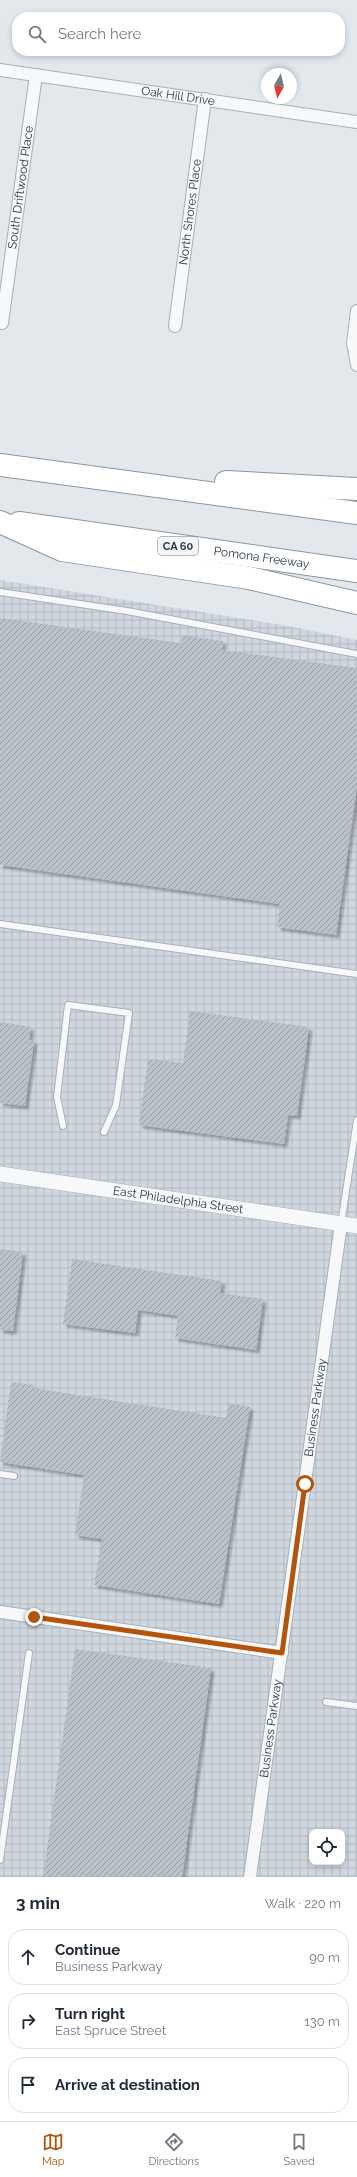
<!DOCTYPE html>
<meta charset="utf-8">
<style>
:root{--surface:#fff;--page:#f2f2f3;--text:#1f2937;--muted:#747a83;--line:#e0e1e3;--accent:#b45309}
body{margin:0;font-family:Raleway,sans-serif;background:var(--page);color:var(--text)}
.controls{position:absolute;right:12px;bottom:12px;display:grid;overflow:hidden;border-radius:8px;box-shadow:0 2px 6px #0003}
.controls button{width:36px;height:36px;display:grid;place-items:center;padding:0;border:0;border-bottom:1px solid var(--line);background:var(--surface);color:var(--text);font:20px sans-serif}
.compass{position:absolute;left:261px;top:68px;width:36px;height:36px;border-radius:50%;background:var(--surface);box-shadow:0 2px 6px #0003;rotate:188deg}
.stop{position:absolute;width:12px;height:12px;margin:-9px;border:3px solid #b45309;border-radius:50%;background:#fff}
.stop.end{background:#b45309;border-color:#fff;box-shadow:0 1px 4px #0008}
.list{margin:0;padding:0;list-style:none}
h2{display:flex;justify-content:space-between;align-items:center;height:52px;margin:0;padding:0 16px;font-size:17px}
h2 small{font-size:13px;font-weight:400;color:var(--muted)}
.list li{display:grid;grid-template-columns:26px 1fr auto;gap:12px;align-items:center;box-sizing:border-box;height:56px;margin:0 8px 8px;padding:0 8px;border:1px solid var(--line);border-radius:16px}
.list b{display:block;font-size:15px;white-space:nowrap}
.list p{margin:0;font-size:13px;white-space:nowrap;color:var(--muted)}
.list em{font-size:13px;font-style:normal;color:var(--muted)}
.icon{flex:none;width:22px;height:22px;fill:none;stroke:currentColor;stroke-width:2;stroke-linecap:round;stroke-linejoin:round}
.map{position:relative;flex:none;width:357px;height:1877px;overflow:hidden}
.search{position:absolute;background:var(--surface);box-shadow:0 2px 6px #0003;left:12px;right:12px;top:12px;height:44px;display:flex;align-items:center;gap:10px;box-sizing:border-box;padding:0 14px;border-radius:16px;color:var(--muted);font-size:15px}
.sheet{height:244px;background:var(--surface)}
nav{display:flex;justify-content:space-around;align-items:center;box-sizing:border-box;height:56px;border-top:1px solid var(--line);background:var(--surface);font-size:11px;color:var(--muted)}
nav a{display:grid;justify-items:center;gap:2px}
nav .on{color:var(--accent)}
.map>svg:first-child{display:block}
.industrial{fill:url(#industrial-grid);fill-rule:evenodd}
.building{fill:url(#building-hatch);filter:url(#shadow)}
.lines{fill:none;stroke-linecap:round;stroke-linejoin:round}
.service-casing{stroke:#a8afb7;stroke-width:8}
.minor-casing{stroke:#a8afb7;stroke-width:14}
.tertiary-casing{stroke:#a8afb7;stroke-width:16}
.motorway-casing{stroke:#8a97a3;stroke-width:24}
.service{stroke:#f6f8fa;stroke-width:6}
.minor{stroke:#f6f8fa;stroke-width:12}
.tertiary{stroke:#f6f8fa;stroke-width:15}
.motorway{stroke:#fff;stroke-width:22}
.route{stroke:#b45309;stroke-width:5}
.labels{text-anchor:middle;dominant-baseline:central;stroke-width:4;stroke-linejoin:round;paint-order:stroke}
.shield{fill:#f3f6f9;stroke:#66707b;stroke-width:1}
.shield-label{font-size:11px;font-weight:bold;fill:#2a3745}
.street-label{font-size:12px;fill:#2a3745;stroke:#f3f6f9}
</style>
<div class="map">
<svg width="357" height="1877" viewBox="0 0 357 1877">
<defs>
<pattern id="industrial-grid" width="8" height="8" patternUnits="userSpaceOnUse"><rect width="8" height="8" fill="#d1d7de"/><path d="M0 4h8M4 0v8" fill="none" stroke="#b4b9c0"/></pattern>
<pattern id="building-hatch" width="6" height="6" patternUnits="userSpaceOnUse"><rect width="6" height="6" fill="#bac2ca"/><path d="M-1 1l2-2M0 6l6-6M5 7l2-2" fill="none" stroke="#979ea6"/></pattern>
<filter id="shadow"><feDropShadow dx="3.5" dy="3.5" stdDeviation="1" flood-color="#0004"/></filter>
</defs>
<rect width="100%" height="100%" fill="#e3e8ec"/>
<path class="industrial" d="M0,580L283,625L357,640V1877H0ZM312,1832H342V1862H312Z"/>
<g class="building">
<polygon points="0,618 181,643 182,635 223,641 222,650 357,668 357,786 336,935 277,927 280,904 0,865"/>
<polygon points="190,1011 309,1027 297,1116 288,1115 284,1144 139,1125 148,1059 183,1063"/>
<polygon points="0,1022 31,1027 29,1040 34,1041 25,1106 0,1103"/>
<polygon points="0,1249 23,1252 13,1331 0,1330"/>
<polygon points="72,1259 222,1281 220,1293 263,1299 256,1350 175,1338 178,1316 153,1312 138,1310 135,1333 63,1324"/>
<polygon points="11,1382 34,1385 33,1388 226,1418 228,1403 250,1407 219,1604 94,1585 102,1539 75,1535 84,1475 0,1462"/>
<polygon points="75,1649 211,1668 182,1877 43,1877"/>
</g>
<g class="lines">
<defs>
<g id="service">
<polyline points="0,592 127,611 357,654"/>
<polyline points="0,924 357,974"/>
<polyline points="63,1126 57,1097 68,1005 129,1013 116,1105 104,1132"/>
<polyline points="341,1224 357,1120"/>
<polyline points="0,1474 14,1476"/>
<polyline points="326,1702 357,1706"/>
<polyline points="0,1860 29,1653"/>
</g>
<g id="minor">
<path id="s1" d="M0,70L357,122"/>
<polyline points="357,311 353,343 357,365"/>
<path id="s2" d="M2,323L36,75"/>
<path id="s3" d="M175,326L205,99"/>
<polyline points="0,1612 282,1653"/>
<path id="s4" d="M250,1877L341,1224"/>
</g>
<g id="tertiary">
<path id="s5" d="M0,1174L357,1226"/>
</g>
<g id="motorway">
<polyline points="0,465 357,513"/>
<polyline points="226,482 357,489"/>
<polyline points="0,522 62,550 249,578 357,603"/>
<path id="s6" d="M19,523L357,571"/>
</g>
</defs>
<use href="#service" class="service-casing"/>
<use href="#minor" class="minor-casing"/>
<use href="#tertiary" class="tertiary-casing"/>
<use href="#motorway" class="motorway-casing"/>
<use href="#service" class="service"/>
<use href="#minor" class="minor"/>
<use href="#tertiary" class="tertiary"/>
<use href="#motorway" class="motorway"/>
</g>
<g class="lines">
<polyline class="route" points="34,1617 282,1653 305,1484"/>
</g>
<g class="labels">
<rect class="shield" x="158" y="537" width="40" height="18" rx="3"/>
<g class="shield-label">
<text x="178" y="546">CA 60</text>
</g>
<g class="street-label">
<text stroke="none"><textPath href="#s1" startOffset="180">Oak Hill Drive</textPath></text>
<text stroke="none"><textPath href="#s2" startOffset="137">South Driftwood Place</textPath></text>
<text stroke="none"><textPath href="#s3" startOffset="115">North Shores Place</textPath></text>
<text stroke="none"><textPath href="#s6" startOffset="245">Pomona Freeway</textPath></text>
<text stroke="none"><textPath href="#s5" startOffset="180">East Philadelphia Street</textPath></text>
<text stroke="none"><textPath href="#s4" startOffset="474">Business Parkway</textPath></text>
<text stroke="none"><textPath href="#s4" startOffset="150">Business Parkway</textPath></text>
</g>
</g>
</svg>
<div class="controls">
<button><svg class="icon" aria-label="locate" viewBox="0 0 24 24"><circle cx="12" cy="12" r="6"/><path d="M12 2v4M12 18v4M2 12h4M18 12h4"/></svg></button>
</div>
<svg class="compass" viewBox="-18 -18 36 36"><path d="M0-13l5 13h-10z" fill="#e53935"/><path d="M0 13l5-13h-10z" fill="#747a83"/></svg>
<div class="stop" style="left:305px;top:1484px"></div>
<div class="stop end" style="left:34px;top:1617px"></div>
<div class="search"><svg class="icon" aria-label="search" viewBox="0 0 24 24"><circle cx="10" cy="10" r="6"/><path d="M15 15l6 6"/></svg>Search here</div>
</div>
<section class="sheet">
<h2>3 min<small>Walk · 220 m</small></h2>
<ul class="list">
<li><svg class="icon" aria-label="ahead" viewBox="0 0 24 24"><path d="M12 20V5M6 11l6-6 6 6"/></svg><div><b>Continue</b><p>Business Parkway</p></div><em>90 m</em></li>
<li><svg class="icon" aria-label="right" viewBox="0 0 24 24"><path d="M7 20v-9h11M14 6l5 5-5 5"/></svg><div><b>Turn right</b><p>East Spruce Street</p></div><em>130 m</em></li>
<li><svg class="icon" aria-label="arrive" viewBox="0 0 24 24"><path d="M6 21V4h12l-3 4 3 4H6"/></svg><div><b>Arrive at destination</b></div></li>
</ul>
</section>
<nav>
<a class="on"><svg class="icon" aria-label="map" viewBox="0 0 24 24"><path d="M3 6l6-2 6 2 6-2v14l-6 2-6-2-6 2zM9 4v14M15 6v14"/></svg>Map</a>
<a><svg class="icon" aria-label="directions" viewBox="0 0 24 24"><path d="M12 3l9 9-9 9-9-9zM9 14v-3h6M13 9l2 2-2 2"/></svg>Directions</a>
<a><svg class="icon" aria-label="saved" viewBox="0 0 24 24"><path d="M7 4h10v16l-5-4-5 4z"/></svg>Saved</a>
</nav>
